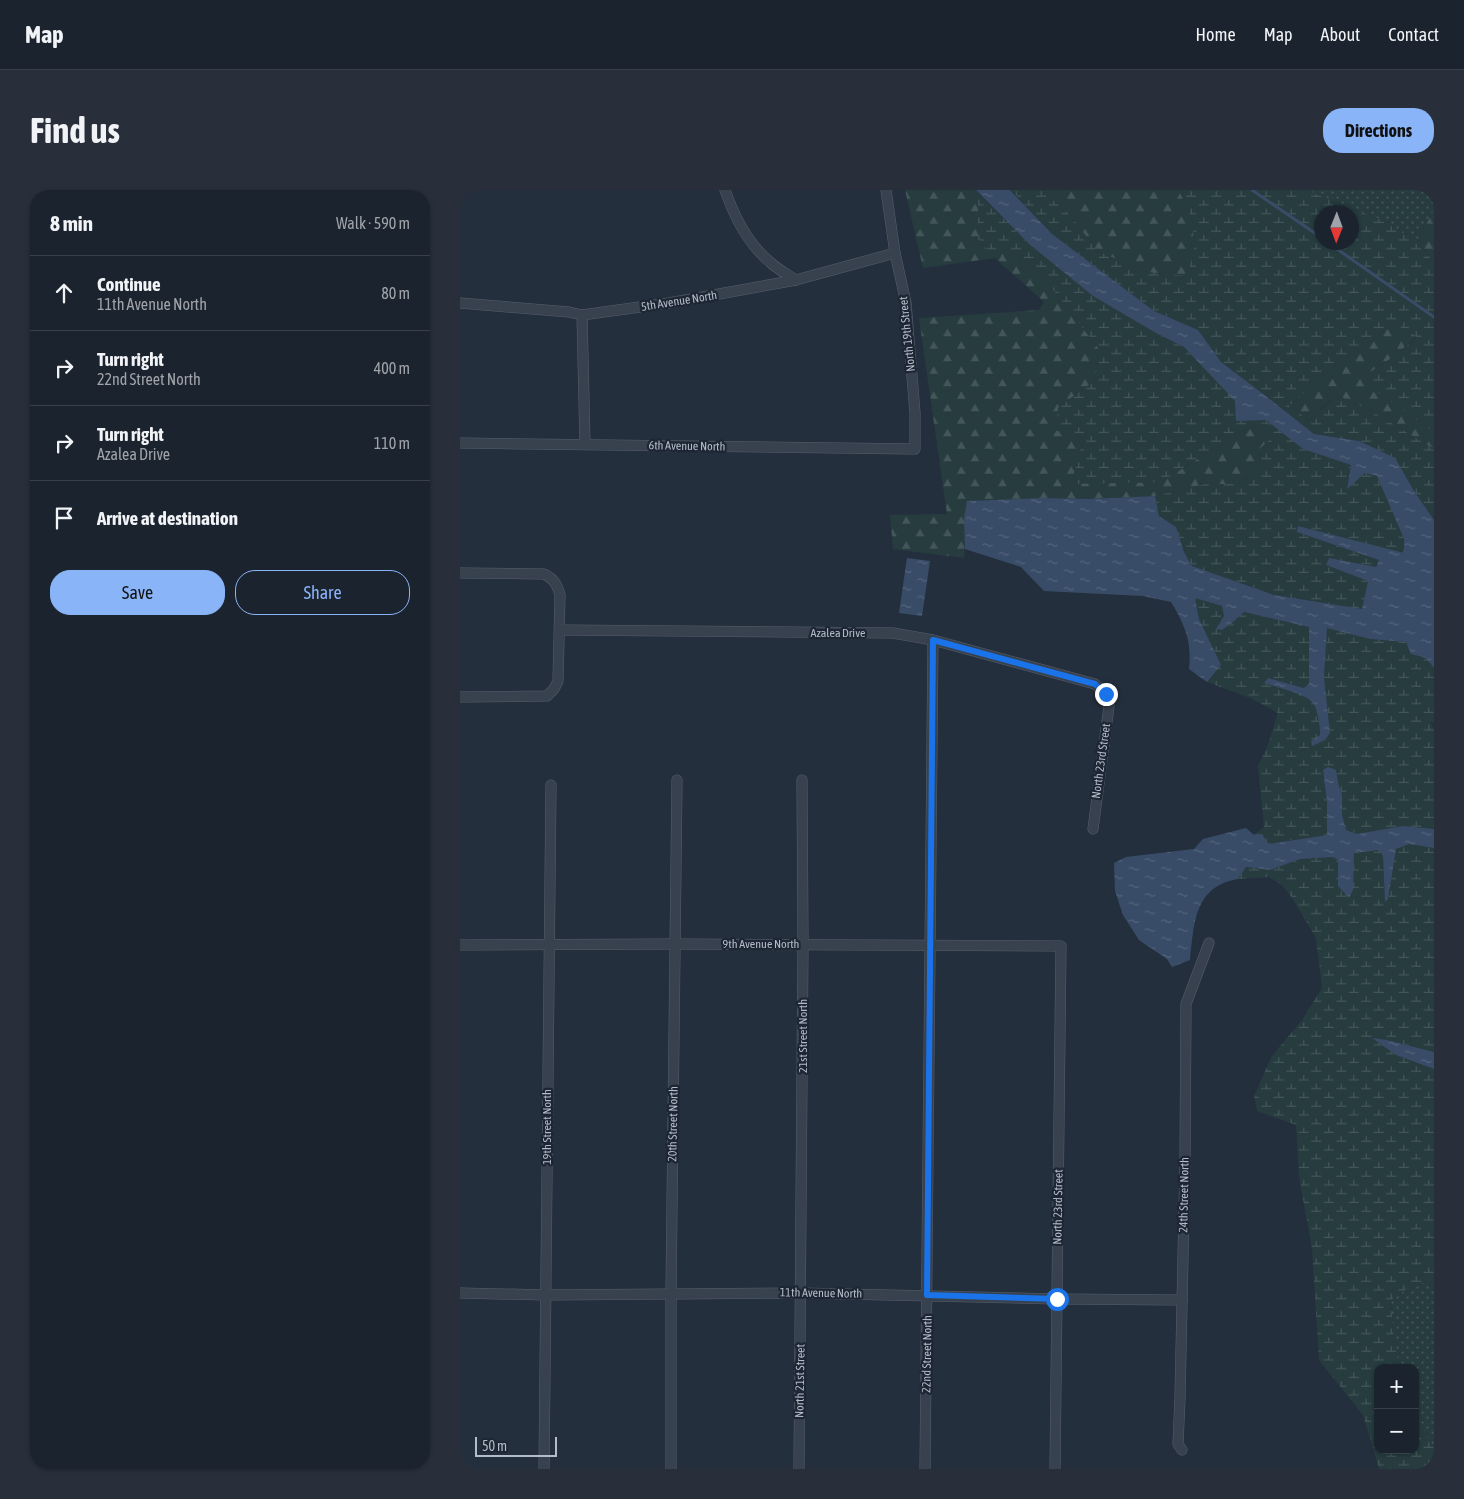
<!DOCTYPE html>
<meta charset="utf-8">
<style>
:root{--surface:#1b232e;--page:#282f3a;--text:#f1f3f6;--muted:#a0a4aa;--line:#39404a;--accent:#8ab4f8}
body{margin:0;font-family:"Asap Condensed",sans-serif;background:var(--page);color:var(--text)}
.controls{position:absolute;right:15px;bottom:15px;display:grid;overflow:hidden;border-radius:10px;box-shadow:0 1px 4px #0004}
.controls button{width:45px;height:45px;display:grid;place-items:center;padding:0;border:0;border-bottom:1px solid var(--line);background:var(--surface);color:var(--text);font:25px sans-serif}
.compass{position:absolute;left:854px;top:15px;width:45px;height:45px;border-radius:50%;background:var(--surface);box-shadow:0 1px 4px #0004;rotate:181deg}
.scale{position:absolute;left:15px;bottom:12px;width:82px;box-sizing:border-box;padding-left:5px;border:2px solid #b4bcc9;border-top:0;font-size:14px;line-height:18px;white-space:nowrap;color:#b4bcc9;-webkit-text-stroke:4px #1d2633;paint-order:stroke}
.stop{position:absolute;width:15px;height:15px;margin:-11px;border:4px solid #1a73e8;border-radius:50%;background:#fff}
.stop.end{background:#1a73e8;border-color:#fff;box-shadow:0 1px 5px #0008}
.list{margin:0;padding:0;list-style:none}
h2{display:flex;justify-content:space-between;align-items:center;height:65px;margin:0;padding:0 20px;font-size:21px}
h2 small{font-size:16px;font-weight:400;color:var(--muted)}
.list li{display:grid;grid-template-columns:32px 1fr auto;gap:15px;align-items:center;box-sizing:border-box;height:75px;padding:0 20px;border-top:1px solid var(--line)}
.list b{display:block;font-size:19px;white-space:nowrap}
.list p{margin:0;font-size:16px;white-space:nowrap;color:var(--muted)}
.list em{font-size:16px;font-style:normal;color:var(--muted)}
.actions{display:flex;gap:10px;padding:15px 20px}
.actions a{flex:1;padding:11px 0;border:1px solid var(--accent);border-radius:20px;text-align:center;font-size:18px;color:var(--accent)}
.actions .main{background:var(--accent);color:#111}
.icon{flex:none;width:28px;height:28px;fill:none;stroke:currentColor;stroke-width:2;stroke-linecap:round;stroke-linejoin:round}
.map{position:relative;flex:none;width:974px;height:1279px;overflow:hidden;border-radius:20px}
header{display:flex;align-items:center;gap:30px;box-sizing:border-box;height:70px;padding:0 25px;background:var(--surface);border-bottom:1px solid var(--line)}
header strong{font-size:24px}
nav{display:flex;gap:28px;margin-inline-start:auto;font-size:18px}
.intro{display:flex;align-items:center;justify-content:space-between;box-sizing:border-box;height:120px;padding:0 30px}
h1{margin:0;font-size:35px}
.button{padding:12px 22px;border-radius:20px;background:var(--accent);color:#111;font-size:18px;font-weight:700}
main{display:flex;gap:30px;padding:0 30px}
aside{flex:1;background:var(--surface);border-radius:20px;box-shadow:0 1px 4px #0004}
.map>svg:first-child{display:block}
.grass{fill:url(#grass-dots)}
.forest{fill:url(#forest-firs)}
.wetland{fill:url(#wetland-marsh);fill-rule:evenodd}
.water{fill:url(#water-ripples)}
.lines{fill:none;stroke-linecap:round;stroke-linejoin:round}
.stream{stroke:#394c67;stroke-width:3}
.minor-casing{stroke:#565f6c;stroke-width:11}
.minor{stroke:#38414e;stroke-width:10}
.route{stroke:#1a73e8;stroke-width:6}
.labels{text-anchor:middle;dominant-baseline:central;stroke-width:4.5;stroke-linejoin:round;paint-order:stroke}
.street-label{font-size:12px;fill:#b4bcc9;stroke:#1d2633}
</style>
<header>
<strong>Map</strong>
<nav><a>Home</a><a>Map</a><a>About</a><a>Contact</a></nav>
</header>
<div class="intro"><h1>Find us</h1><a class="button">Directions</a></div>
<main>
<aside>
<h2>8 min<small>Walk · 590 m</small></h2>
<ul class="list">
<li><svg class="icon" aria-label="ahead" viewBox="0 0 24 24"><path d="M12 20V5M6 11l6-6 6 6"/></svg><div><b>Continue</b><p>11th Avenue North</p></div><em>80 m</em></li>
<li><svg class="icon" aria-label="right" viewBox="0 0 24 24"><path d="M7 20v-9h11M14 6l5 5-5 5"/></svg><div><b>Turn right</b><p>22nd Street North</p></div><em>400 m</em></li>
<li><svg class="icon" aria-label="right" viewBox="0 0 24 24"><path d="M7 20v-9h11M14 6l5 5-5 5"/></svg><div><b>Turn right</b><p>Azalea Drive</p></div><em>110 m</em></li>
<li><svg class="icon" aria-label="arrive" viewBox="0 0 24 24"><path d="M6 21V4h12l-3 4 3 4H6"/></svg><div><b>Arrive at destination</b></div></li>
</ul>
<div class="actions"><a class="main">Save</a><a>Share</a></div>
</aside>
<div class="map">
<svg width="974" height="1279" viewBox="0 0 974 1279">
<defs>
<pattern id="grass-dots" width="8" height="8" patternUnits="userSpaceOnUse" patternTransform="scale(1.25)"><rect width="8" height="8" fill="#263c3f"/><path d="M2 2h.1M6 6h.1" fill="none" stroke="#435659" stroke-width="1.8" stroke-linecap="round"/></pattern>
<pattern id="forest-firs" width="22" height="20" patternUnits="userSpaceOnUse" patternTransform="scale(1.25)"><rect width="22" height="20" fill="#263c3f"/><path d="M5 1l3.5 6h-7zM16 11l3.5 6h-7z" fill="#435659"/></pattern>
<pattern id="wetland-marsh" width="20" height="14" patternUnits="userSpaceOnUse" patternTransform="scale(1.25)"><rect width="20" height="14" fill="#263c3f"/><path d="M1 5h8M5 5V1M11 12h8M15 12V8" fill="none" stroke="#435659"/></pattern>
<pattern id="water-ripples" width="26" height="14" patternUnits="userSpaceOnUse" patternTransform="scale(1.25)"><rect width="26" height="14" fill="#394c67"/><path d="M2 4q2-2 4 0t4 0M15 11q2-2 4 0t4 0" fill="none" stroke="#53647b"/></pattern>
</defs>
<rect width="100%" height="100%" fill="#242f3e"/>
<g class="grass">
<polygon points="846,0 974,0 974,20 956,53 929,33"/>
<polygon points="957,1092 974,1094 974,1258 955,1223 955,1178 939,1178 933,1142 931,1110"/>
</g>
<g class="forest">
<polygon points="445,0 516,0 518,3 518,49 528,60 550,60 577,79 639,159 634,191 598,218 614,242 623,250 612,293 701,292 784,240 806,233 810,249 800,259 799,280 779,294 745,294 695,306 630,309 581,308 507,311 504,368 433,359 430,325 487,324 459,128 579,120 584,112 535,68 463,78"/>
<polygon points="582,0 719,0 733,31 734,62 727,87 687,82 637,61 611,26"/>
<polygon points="974,20 974,72 956,53"/>
<polygon points="935,134 957,146 936,165 906,185 913,199 974,242 974,259 913,222 881,207 869,211 849,230 829,216 876,175"/>
</g>
<g class="wetland">
<path d="M551,0H582L611,26L637,61L687,82L727,86L734,62L733,31L719,0H846L929,33L956,53L974,72V242L913,199L905,186L936,165L957,147L935,134L876,175L829,216L849,230L870,211L881,207L913,222L974,259V330L954,301L899,251L854,244L802,203L761,172L738,140L694,121L592,44ZM862,22H892V52H862Z"/>
<polygon points="518,3 568,53 696,143 724,157 776,211 776,231 806,230 843,259 891,275 887,297 905,283 917,286 944,349 944,364 839,336 837,342 919,370 916,377 869,368 866,375 908,391 902,420 814,405 732,376 724,362 716,337 699,326 695,306 745,294 779,294 799,280 800,259 810,249 806,233 784,240 701,292 611,294 623,250 614,242 596,241 598,218 634,191 639,159 577,79 550,60 528,60 518,49"/>
<path d="M735,408L762,416L764,426L756,439L762,440L772,433L784,422L849,437L850,494L845,498L808,488L804,493C815,497 848,504 854,514C858,523 860,536 860,545L851,551L870,543L864,487L867,437L910,449L946,452L951,464L966,468L974,478V533L970,532L974,539V639L943,636L897,644L886,640L882,625V604L879,597L876,580L863,581L867,612V645L807,654L794,645L804,637L798,576L808,555L818,523L790,508L747,492L761,475L739,429Z"/>
<polygon points="949,654 974,658 974,862 928,850 913,849 936,865 974,879 974,1094 957,1092 931,1110 933,1142 939,1178 918,1178 918,1260 955,1260 955,1223 974,1258 974,1279 919,1279 903,1225 859,1170 852,1059 839,986 836,935 797,921 794,906 812,866 842,830 862,798 856,748 832,708 822,695 809,687 778,689 785,677 810,680 840,669 873,667 878,669 878,696 892,678 894,662 919,660 923,665 925,711 928,709 936,659"/>
</g>
<g class="water">
<path d="M516,0H550L592,44L694,121L738,140L761,172L802,203L854,244L899,251L935,268L954,301L974,330V478L966,468L951,464L946,452L910,449L867,438L864,487L870,543L865,550L852,556L851,551L860,545C860,536 858,523 854,514C848,504 815,497 804,493L808,488L844,498L849,494V437L784,422L772,433L762,440L756,439L764,426L762,416L735,408L739,429L761,475L747,492L729,479C732,451 725,435 711,412L683,406L584,401L561,377L505,359L504,328L507,311L581,308L630,309L695,306L699,326L716,337L724,362L732,376L814,405L902,419L908,391L866,375L869,368L916,377L919,370L837,342L838,336L944,363V349L917,286L905,283L887,299L891,275L843,259L806,230L776,231L775,211L724,157L696,143L633,106L568,53Z"/>
<polygon points="447,368 470,371 462,426 439,423"/>
<path d="M868,577L876,580L879,597L882,604V625L886,640L897,644L943,636L974,639V658L949,654L936,659L928,709L925,712L923,666L919,660L894,663L893,700L889,708L878,696V670L873,667L840,669L810,680L786,677L778,689C734,696 734,734 730,770L712,777L707,769L679,750L663,725L655,701L654,673L666,667L734,659L743,649L786,638L794,645L802,644L808,654L867,645V612L863,580Z"/>
<polygon points="912,848 927,850 974,862 974,879 936,865"/>
</g>
<g class="lines">
<g class="stream">
<polyline points="792,0 862,48"/>
<polyline points="867,52 974,127"/>
</g>
<defs>
<g id="minor">
<path d="M265,0C274,26 288,54 310,72C317,79 327,84 336,90"/>
<polyline points="0,113 109,122 122,125 209,113 336,90 435,63"/>
<polyline points="122,125 125,254"/>
<polyline points="0,253 455,259 455,223 446,113 435,63 426,0"/>
<path d="M0,383L84,384C94,389 97,394 100,405L98,491L94,499L87,506L0,507"/>
<polyline points="100,440 433,443 473,450 635,494 646,504 649,516 633,639"/>
<polyline points="0,755 216,754 601,756 595,1279"/>
<polyline points="0,1103 86,1105 340,1103 597,1109 722,1110"/>
<polyline points="722,1260 718,1254 720,1208 725,973 726,814 749,753"/>
<polyline points="84,1279 91,595"/>
<polyline points="211,1279 211,1103 217,590"/>
<polyline points="339,1279 343,754 342,590"/>
<polyline points="465,1279 473,450"/>
</g>
</defs>
<use href="#minor" class="minor-casing"/>
<use href="#minor" class="minor"/>
</g>
<g class="lines">
<polyline class="route" points="597,1109 467,1105 473,450 635,494 646,504"/>
</g>
<g class="labels">
<g class="street-label">
<text transform="translate(219 111) rotate(-9)">5th Avenue North</text>
<text transform="translate(447 144) rotate(-96)">North 19th Street</text>
<text transform="translate(227 256) rotate(1)">6th Avenue North</text>
<text x="378" y="443">Azalea Drive</text>
<text transform="translate(641 571) rotate(-82)">North 23rd Street</text>
<text x="301" y="754">9th Avenue North</text>
<text transform="translate(343 846) rotate(-90)">21st Street North</text>
<text transform="translate(213 934) rotate(-89)">20th Street North</text>
<text transform="translate(87 937) rotate(-90)">19th Street North</text>
<text transform="translate(724 1005) rotate(-89)">24th Street North</text>
<text transform="translate(598 1017) rotate(-89)">North 23rd Street</text>
<text transform="translate(361 1103) rotate(1)">11th Avenue North</text>
<text transform="translate(467 1164) rotate(-89)">22nd Street North</text>
<text transform="translate(340 1191) rotate(-89)">North 21st Street</text>
</g>
</g>
</svg>
<div class="controls">
<button>+</button>
<button>−</button>
</div>
<svg class="compass" viewBox="-18 -18 36 36"><path d="M0-13l5 13h-10z" fill="#e53935"/><path d="M0 13l5-13h-10z" fill="#a0a4aa"/></svg>
<div class="scale">50 m</div>
<div class="stop" style="left:597px;top:1109px"></div>
<div class="stop end" style="left:646px;top:504px"></div>
</div>
</main>
